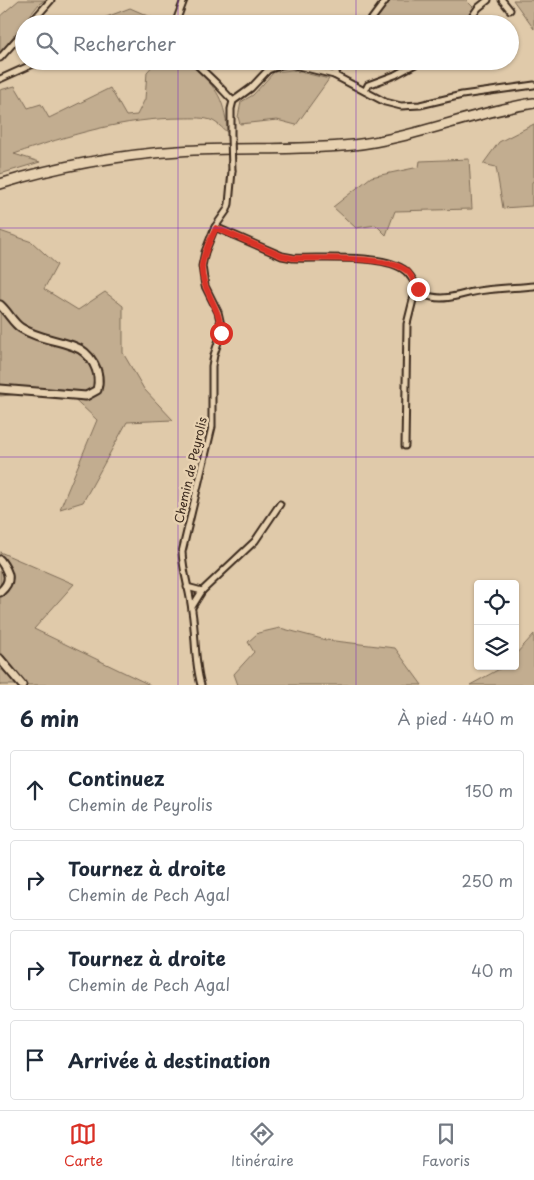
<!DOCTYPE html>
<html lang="fr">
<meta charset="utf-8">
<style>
:root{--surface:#fff;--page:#f6f6f7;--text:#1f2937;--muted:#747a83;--line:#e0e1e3;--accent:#d93025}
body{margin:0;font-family:"Playpen Sans",sans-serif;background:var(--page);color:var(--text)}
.controls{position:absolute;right:15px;bottom:15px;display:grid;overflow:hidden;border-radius:5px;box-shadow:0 1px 4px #0004}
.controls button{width:45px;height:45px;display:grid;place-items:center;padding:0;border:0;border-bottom:1px solid var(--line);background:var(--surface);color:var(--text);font:25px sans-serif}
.stop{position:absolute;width:15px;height:15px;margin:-11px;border:4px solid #d93025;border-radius:50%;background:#fff}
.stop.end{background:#d93025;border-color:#fff;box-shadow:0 1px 5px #0008}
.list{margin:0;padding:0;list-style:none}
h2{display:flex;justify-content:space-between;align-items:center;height:65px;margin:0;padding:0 20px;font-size:21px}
h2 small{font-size:16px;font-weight:400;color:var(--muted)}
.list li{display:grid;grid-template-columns:32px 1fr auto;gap:15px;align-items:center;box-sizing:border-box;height:80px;margin:0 10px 10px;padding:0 10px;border:1px solid var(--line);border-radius:5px}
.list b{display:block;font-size:19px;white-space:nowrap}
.list p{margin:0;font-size:16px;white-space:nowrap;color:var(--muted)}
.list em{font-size:16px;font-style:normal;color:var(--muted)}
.icon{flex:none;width:28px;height:28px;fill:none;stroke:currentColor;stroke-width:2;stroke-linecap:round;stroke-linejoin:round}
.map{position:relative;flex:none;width:534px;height:685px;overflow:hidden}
.search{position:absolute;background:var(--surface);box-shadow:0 1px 4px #0004;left:15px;right:15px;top:15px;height:55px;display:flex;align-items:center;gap:12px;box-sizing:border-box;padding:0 18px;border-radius:28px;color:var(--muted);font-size:19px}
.sheet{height:425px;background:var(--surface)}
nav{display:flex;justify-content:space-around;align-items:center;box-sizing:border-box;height:70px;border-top:1px solid var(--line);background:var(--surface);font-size:14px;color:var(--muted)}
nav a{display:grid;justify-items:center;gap:2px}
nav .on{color:var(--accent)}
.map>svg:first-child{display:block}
.green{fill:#c2ad90;stroke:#7e6c57}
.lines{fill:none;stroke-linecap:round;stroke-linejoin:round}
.minor-casing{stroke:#3b2a1e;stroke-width:9}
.tertiary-casing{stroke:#3b2a1e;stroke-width:11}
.primary-casing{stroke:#3b2a1e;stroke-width:12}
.minor{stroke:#e7d1b0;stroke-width:5}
.tertiary{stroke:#e7d1b0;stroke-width:7}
.primary{stroke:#e7d1b0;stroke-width:9}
.minor-bridge-casing{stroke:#3b2a1e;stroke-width:9;stroke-linecap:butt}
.minor-bridge{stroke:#e7d1b0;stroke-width:5}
.route{stroke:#d93025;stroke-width:6}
.grid{fill:none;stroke:#7b2cbf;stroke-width:1;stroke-opacity:0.55}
.labels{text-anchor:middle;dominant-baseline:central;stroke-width:5;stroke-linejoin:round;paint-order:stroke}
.street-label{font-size:12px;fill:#3b2a1e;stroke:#e7d1b0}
</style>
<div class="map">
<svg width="534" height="685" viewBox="0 0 534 685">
<rect width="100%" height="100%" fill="#e0caaa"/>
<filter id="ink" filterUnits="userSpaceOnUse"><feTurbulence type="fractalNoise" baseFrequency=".02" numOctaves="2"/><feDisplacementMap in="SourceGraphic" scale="10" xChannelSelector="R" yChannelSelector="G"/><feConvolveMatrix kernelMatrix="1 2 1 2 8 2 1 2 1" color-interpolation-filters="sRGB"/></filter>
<g filter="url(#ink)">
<g class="green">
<polygon points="19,0 45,0 39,4 0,53 0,16"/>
<polygon points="391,0 466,0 474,8 464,24 445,24 444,22 440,24 375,24 374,22"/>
<polygon points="513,0 534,0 534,29"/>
<polygon points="130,8 160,21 162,24 88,24"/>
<path d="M157,61H187C216,88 223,93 228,133C224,130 219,124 213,121C205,117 192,118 183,118C124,118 69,135 14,154L40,162L0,174V90L15,86L28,108L41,104L49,118L110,88L126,116L137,115L145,99L147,72Z"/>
<polygon points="292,70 329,79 296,125 277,120 240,124 238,117 241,102 253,95 274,72"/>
<polygon points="534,124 534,181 532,182 532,206 503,208 496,167 483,164 499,142"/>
<polygon points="469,159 472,209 395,211 386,235 376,225 356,228 333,207 371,177 419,167 420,161"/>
<polygon points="0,231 32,242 57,265 44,289 78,310 105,292 123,306 123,353 144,389 173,420 127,422 83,502 60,509 97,420 65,390 0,396"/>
<polygon points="0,552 74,584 34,629 150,685 0,685"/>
<polygon points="280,628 326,640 395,648 422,685 238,685 234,674 254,652 248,642 258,633"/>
<polygon points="534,634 534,685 470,685 505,666 515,666 515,655"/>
</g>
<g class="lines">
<defs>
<g id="minor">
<polyline points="502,0 510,10"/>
<polyline points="30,24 51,0"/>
<polyline points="175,24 184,0"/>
<polyline points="368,24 386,0"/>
<polyline points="467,24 478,8 488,0"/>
<polyline points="0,58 24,31"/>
<polyline points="193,61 216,83 233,101"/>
<polyline points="334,75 343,61"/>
<polyline points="0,79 40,61"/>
<polyline points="365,91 368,85 395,75 421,61"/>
<polyline points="231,136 231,109 233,101 251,88 268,70 281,65 290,64 334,75 385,102 401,106 420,105 462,95 534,85"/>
<path d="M215,227L282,256L293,258C322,259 380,254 403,269C415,276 416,295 432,297C446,300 459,295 473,292C493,288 514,288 534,286"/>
<polyline points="405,446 407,324 415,292 418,289"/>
<polyline points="187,587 202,591"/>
<polyline points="192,607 202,591 255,541 280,504"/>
<path d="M201,685C194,661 196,635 192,611C190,591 183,573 182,552L212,427V366L214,355L221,333V325L218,312L205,286L202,266L205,252L215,227L227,210L229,204L232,171"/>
</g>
<g id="tertiary">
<path d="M0,305C8,312 13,323 21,328C38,339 55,339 73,346C91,352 102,372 97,390L86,396L0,389"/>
<path d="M0,560C9,572 13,581 0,592"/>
<polyline points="0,659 22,685"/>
</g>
<path id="primary" d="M0,184C58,166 118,155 179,151C237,147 295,151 353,145C415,138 473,112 534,103"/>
</defs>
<use href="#minor" class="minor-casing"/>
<use href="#tertiary" class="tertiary-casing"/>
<use href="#primary" class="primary-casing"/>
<use href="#minor" class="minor"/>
<use href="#tertiary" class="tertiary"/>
<use href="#primary" class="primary"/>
<defs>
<polyline id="minor-bridge" points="231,136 232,171"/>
</defs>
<use href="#minor-bridge" class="minor-bridge-casing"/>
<use href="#minor-bridge" class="minor-bridge"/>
</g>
</g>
<g class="lines" filter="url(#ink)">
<path class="route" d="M221,333C222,308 200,290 202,265C204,252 210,240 216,228L282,256L293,258C318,259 391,255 408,272C412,276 415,284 418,289"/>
</g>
<path class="grid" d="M178,0V24M356,0V24M178,61V685M356,61V685M0,228H534M0,457H534"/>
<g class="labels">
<g class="street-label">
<text transform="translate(190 470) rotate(-77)">Chemin de Peyrolis</text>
</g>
</g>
</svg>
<div class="controls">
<button><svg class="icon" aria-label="locate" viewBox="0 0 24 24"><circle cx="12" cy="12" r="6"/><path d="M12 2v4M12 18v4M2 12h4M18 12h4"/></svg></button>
<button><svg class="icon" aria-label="layers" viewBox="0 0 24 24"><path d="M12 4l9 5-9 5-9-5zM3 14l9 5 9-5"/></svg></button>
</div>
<div class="stop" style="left:221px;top:333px"></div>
<div class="stop end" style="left:418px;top:289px"></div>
<div class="search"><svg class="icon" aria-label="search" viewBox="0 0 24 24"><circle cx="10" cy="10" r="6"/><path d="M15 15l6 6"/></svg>Rechercher</div>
</div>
<section class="sheet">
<h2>6 min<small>À pied · 440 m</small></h2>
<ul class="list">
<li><svg class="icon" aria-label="ahead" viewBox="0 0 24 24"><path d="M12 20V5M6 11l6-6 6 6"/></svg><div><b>Continuez</b><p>Chemin de Peyrolis</p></div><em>150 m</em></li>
<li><svg class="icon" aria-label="right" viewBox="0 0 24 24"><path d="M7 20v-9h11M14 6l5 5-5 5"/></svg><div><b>Tournez à droite</b><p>Chemin de Pech Agal</p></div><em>250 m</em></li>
<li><svg class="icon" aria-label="right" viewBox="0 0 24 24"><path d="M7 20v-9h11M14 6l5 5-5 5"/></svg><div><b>Tournez à droite</b><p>Chemin de Pech Agal</p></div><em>40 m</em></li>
<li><svg class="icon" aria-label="arrive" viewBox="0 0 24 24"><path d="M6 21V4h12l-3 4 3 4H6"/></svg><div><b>Arrivée à destination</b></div></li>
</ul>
</section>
<nav>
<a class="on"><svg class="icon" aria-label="map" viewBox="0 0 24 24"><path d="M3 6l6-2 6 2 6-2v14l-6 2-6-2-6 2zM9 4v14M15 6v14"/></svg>Carte</a>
<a><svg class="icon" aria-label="directions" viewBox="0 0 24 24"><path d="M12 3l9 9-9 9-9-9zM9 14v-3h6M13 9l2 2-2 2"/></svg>Itinéraire</a>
<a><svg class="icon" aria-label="saved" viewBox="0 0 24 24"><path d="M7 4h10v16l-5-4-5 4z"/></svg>Favoris</a>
</nav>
